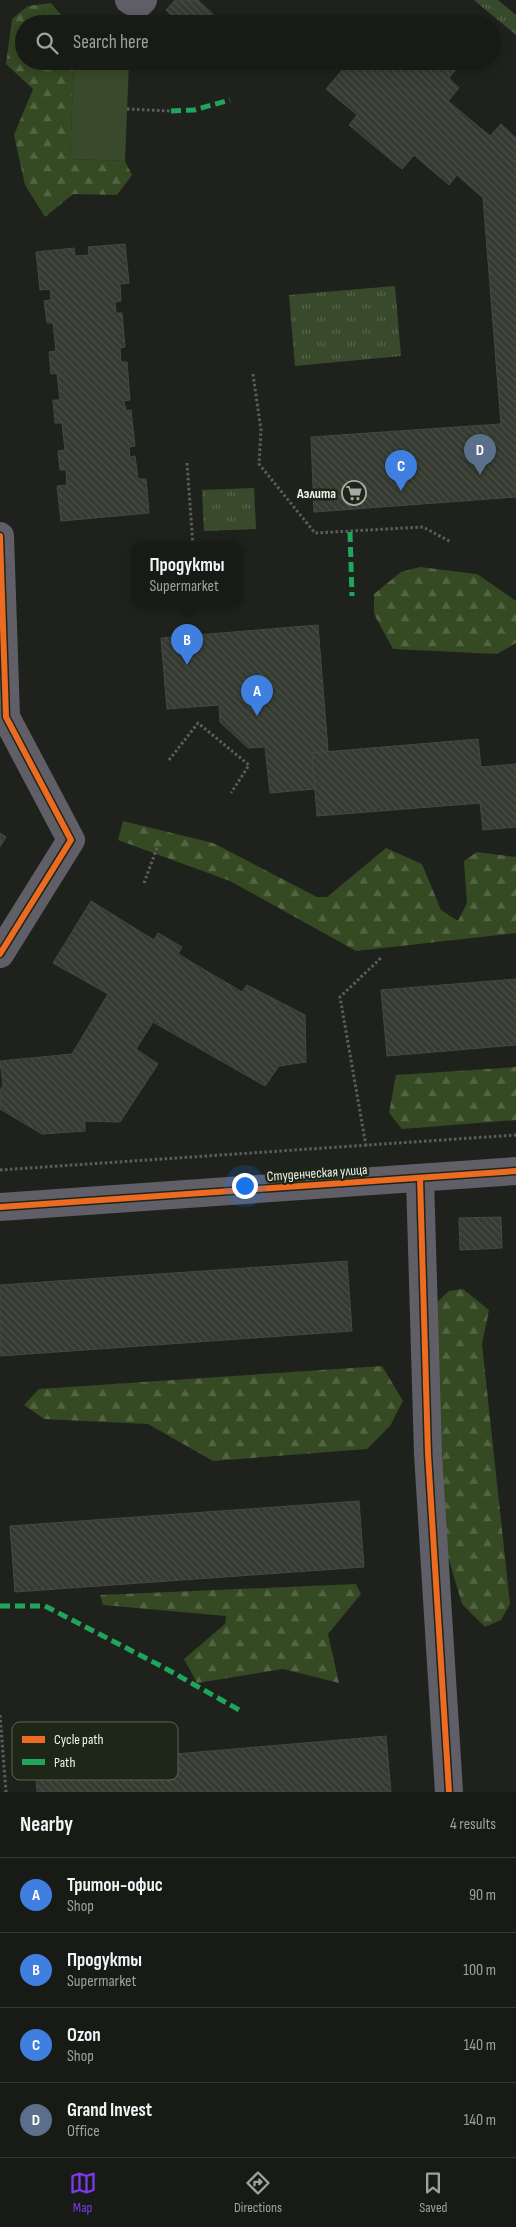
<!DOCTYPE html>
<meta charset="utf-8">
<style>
:root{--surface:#171a15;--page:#20231e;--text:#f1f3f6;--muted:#9ea1a0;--line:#363834;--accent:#7c3aed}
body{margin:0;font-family:"Sofia Sans Condensed",sans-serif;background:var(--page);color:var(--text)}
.you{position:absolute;left:244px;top:1185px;width:18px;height:18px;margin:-12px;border:4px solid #fff;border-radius:50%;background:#1a73e8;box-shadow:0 0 0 8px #1a73e833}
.badge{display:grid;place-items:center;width:32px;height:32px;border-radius:50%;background:var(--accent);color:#fff;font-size:16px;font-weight:700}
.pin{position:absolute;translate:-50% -41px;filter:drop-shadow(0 1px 2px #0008)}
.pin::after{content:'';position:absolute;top:26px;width:18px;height:15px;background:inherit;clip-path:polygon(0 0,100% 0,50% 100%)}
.popup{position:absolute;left:132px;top:542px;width:110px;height:65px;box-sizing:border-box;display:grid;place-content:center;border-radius:10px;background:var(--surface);filter:drop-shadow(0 1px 4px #0005);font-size:16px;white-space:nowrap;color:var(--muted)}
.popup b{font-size:19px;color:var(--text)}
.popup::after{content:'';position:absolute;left:50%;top:100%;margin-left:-10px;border:10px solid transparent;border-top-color:var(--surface)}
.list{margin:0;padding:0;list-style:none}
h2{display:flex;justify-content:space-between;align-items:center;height:65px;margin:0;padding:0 20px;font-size:21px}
h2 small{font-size:16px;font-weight:400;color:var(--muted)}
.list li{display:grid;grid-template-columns:32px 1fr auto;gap:15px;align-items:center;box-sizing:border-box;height:75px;padding:0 20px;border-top:1px solid var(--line)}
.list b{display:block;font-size:19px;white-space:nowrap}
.list p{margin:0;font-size:16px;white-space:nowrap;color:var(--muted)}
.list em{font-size:16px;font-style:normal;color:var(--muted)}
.icon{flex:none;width:28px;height:28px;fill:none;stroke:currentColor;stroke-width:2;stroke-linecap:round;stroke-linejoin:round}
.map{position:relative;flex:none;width:516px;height:1792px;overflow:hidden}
.search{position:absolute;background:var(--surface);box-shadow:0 2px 12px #0003;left:15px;right:15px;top:15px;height:55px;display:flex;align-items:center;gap:12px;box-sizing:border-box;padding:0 18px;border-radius:28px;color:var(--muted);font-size:19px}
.sheet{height:365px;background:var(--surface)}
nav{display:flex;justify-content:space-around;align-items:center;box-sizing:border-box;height:70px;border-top:1px solid var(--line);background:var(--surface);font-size:14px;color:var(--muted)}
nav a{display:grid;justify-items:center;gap:2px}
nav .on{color:var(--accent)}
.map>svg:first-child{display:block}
.grass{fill:url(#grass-tufts)}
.forest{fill:url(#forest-firs)}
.pitch{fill:#394a2c}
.building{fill:url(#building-back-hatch);stroke:#454843}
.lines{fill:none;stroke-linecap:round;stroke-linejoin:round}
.path{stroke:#5b5e5e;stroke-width:3;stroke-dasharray:2.5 2.5;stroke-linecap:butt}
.minor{stroke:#605f68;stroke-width:28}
.quiet{stroke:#20a55d;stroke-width:5;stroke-dasharray:10 5;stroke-linecap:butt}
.cycleway-casing{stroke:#1e2618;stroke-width:9}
.cycleway{stroke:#ed6a23;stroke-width:6}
.labels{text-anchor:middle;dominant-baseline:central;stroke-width:5;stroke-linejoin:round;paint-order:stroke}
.poi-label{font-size:14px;font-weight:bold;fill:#eef3ea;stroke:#1e2618;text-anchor:end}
.street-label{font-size:14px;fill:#eef3ea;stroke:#1e2618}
.key{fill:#1e2618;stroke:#5c6457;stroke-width:1}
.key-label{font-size:14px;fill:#eef3ea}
</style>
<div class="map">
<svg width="516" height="1792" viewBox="0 0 516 1792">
<defs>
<pattern id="grass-tufts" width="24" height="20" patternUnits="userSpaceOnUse" patternTransform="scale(1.25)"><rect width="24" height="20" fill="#394a2c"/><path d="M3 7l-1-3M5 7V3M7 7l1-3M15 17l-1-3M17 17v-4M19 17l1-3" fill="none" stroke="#56654b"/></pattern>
<pattern id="forest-firs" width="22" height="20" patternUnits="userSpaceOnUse" patternTransform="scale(1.25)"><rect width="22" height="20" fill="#354923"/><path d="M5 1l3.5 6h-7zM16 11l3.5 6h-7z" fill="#536443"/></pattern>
<pattern id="building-back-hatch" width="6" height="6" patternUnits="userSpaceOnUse" patternTransform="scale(1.25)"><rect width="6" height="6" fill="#363b31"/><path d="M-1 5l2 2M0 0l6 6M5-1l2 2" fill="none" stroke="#4a4e45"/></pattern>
</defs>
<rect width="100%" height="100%" fill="#1f221c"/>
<g class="grass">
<polygon points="474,0 498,0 516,15 516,35"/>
<polygon points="395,286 401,356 295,366 289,295"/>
<polygon points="254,488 256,529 204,531 202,490"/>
</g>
<g class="forest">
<polygon points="51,3 69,24 24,24 24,61 74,61 70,159 125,161 132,175 117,195 73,194 45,217 25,185 14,135 33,89 6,64 12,19 28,6"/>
<polygon points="420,567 477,574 516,601 516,643 497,654 393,649 374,614 374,594 401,572"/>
<polygon points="123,821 213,843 317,897 327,897 386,848 422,864 441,910 458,921 467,903 464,861 477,852 516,857 516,933 356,951 230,881 118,840"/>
<polygon points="516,1067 516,1120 402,1129 389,1113 396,1075"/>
<polygon points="463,1289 489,1310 482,1344 510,1604 501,1620 485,1627 462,1604 441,1533 434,1305 449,1291"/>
<polygon points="382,1366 403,1401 390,1426 367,1449 213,1461 148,1424 44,1419 24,1405 39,1389"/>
<polygon points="356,1584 361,1594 328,1634 339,1683 283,1669 197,1683 184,1659 225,1624 226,1616 103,1605 100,1595"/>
</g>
<polygon class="pitch" points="74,61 129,62 125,161 70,159"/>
<g class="building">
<polygon points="175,0 198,0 213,14 204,24 181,24 166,10"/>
<polygon points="350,61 447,61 456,69 449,78 459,88 448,101 490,136 501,124 516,138 516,497 314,512 311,437 501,424 483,198 457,175 449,185 414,155 402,169 349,125 357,115 326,89"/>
<polygon points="125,244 129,283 120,284 121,301 115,302 116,313 122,313 125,347 120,348 121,362 127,362 130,400 124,401 126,411 131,410 135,446 129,447 130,457 135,456 138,479 146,479 149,513 61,521 57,486 67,485 66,470 60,470 58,451 65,450 62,423 55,423 53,400 60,400 57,373 51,374 49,352 56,351 53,323 47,323 44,301 51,300 50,289 40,290 36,252 74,248 75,256 89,255 88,247"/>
<polygon points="318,625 328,751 312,753 315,789 270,793 265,747 248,748 220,722 219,705 167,709 161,638"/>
<polygon points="478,739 481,767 516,764 516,827 483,830 480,803 317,816 312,753"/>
<polygon points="0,833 6,837 0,847"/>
<polygon points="91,901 154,940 158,933 182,947 178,954 242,992 247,985 305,1015 306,1062 279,1066 265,1086 153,1022 136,1049 158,1064 120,1122 85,1121 85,1131 42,1134 0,1109 0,1091 3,1085 0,1061 72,1054 108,994 53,963"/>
<polygon points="516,979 516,1045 387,1056 381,990"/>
<polygon points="501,1217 502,1248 460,1250 459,1218"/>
<polygon points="347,1261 352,1331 0,1356 0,1285"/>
<polygon points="359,1501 364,1567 15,1592 10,1526"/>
<polygon points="386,1736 391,1792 37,1792 35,1766"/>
</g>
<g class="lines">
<g class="path">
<polyline points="127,109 171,111"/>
<polyline points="253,374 261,430 259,464 315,533 423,527 451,542"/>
<polyline points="187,463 193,546"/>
<polyline points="169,760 198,723 249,765 231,793"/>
<polyline points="144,883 158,845"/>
<polyline points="366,1146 340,997 382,957"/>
<polyline points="0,1170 516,1135"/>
<polyline points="0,1715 6,1792"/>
</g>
<g class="minor">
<polyline points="129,0 138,5 143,0"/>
<polyline points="0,536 6,717 71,840 0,954"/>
<polyline points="420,1178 428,1454 449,1792"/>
<polyline points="0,1207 516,1171"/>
</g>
<g class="quiet">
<polyline points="171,111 194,110 230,100"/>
<polyline points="350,532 352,596"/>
<polyline points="0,1606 45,1606 163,1667 241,1711"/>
</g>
<defs>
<g id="cycleway">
<polyline points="0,536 6,717 71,840 0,954"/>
<polyline points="420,1178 428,1454 449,1792"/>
<polyline points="0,1207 516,1171"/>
</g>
</defs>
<use href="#cycleway" class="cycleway-casing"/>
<use href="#cycleway" class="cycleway"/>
</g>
<defs>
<symbol id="supermarket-ring" viewBox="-11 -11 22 22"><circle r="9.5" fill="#1e2618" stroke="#a6aaa2" stroke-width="1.5"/><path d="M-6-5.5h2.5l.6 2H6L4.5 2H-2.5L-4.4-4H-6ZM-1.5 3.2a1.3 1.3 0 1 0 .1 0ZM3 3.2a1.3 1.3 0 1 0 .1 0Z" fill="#a6aaa2"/></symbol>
</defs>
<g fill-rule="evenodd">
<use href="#supermarket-ring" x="340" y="479" width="28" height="28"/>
</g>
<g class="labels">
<g class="poi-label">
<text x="336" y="493">Аэлита</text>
</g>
<g class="street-label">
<text transform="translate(317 1173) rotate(-4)">Студенческая улица</text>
</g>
</g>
<rect x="12" y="1722" width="166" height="58" rx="8" class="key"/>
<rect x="22" y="1736" width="23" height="7" fill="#ed6a23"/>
<rect x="22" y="1759" width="23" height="6" fill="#20a55d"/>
<g class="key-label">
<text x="54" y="1744">Cycle path</text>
<text x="54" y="1767">Path</text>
</g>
</svg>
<div class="you"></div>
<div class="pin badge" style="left:257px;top:716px;background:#3f7fe0">A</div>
<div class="pin badge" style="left:187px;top:665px;background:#3f7fe0">B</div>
<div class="popup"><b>Продукты</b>Supermarket</div>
<div class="pin badge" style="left:401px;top:491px;background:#3f7fe0">C</div>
<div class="pin badge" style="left:480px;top:475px;background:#5c6f8a">D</div>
<div class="search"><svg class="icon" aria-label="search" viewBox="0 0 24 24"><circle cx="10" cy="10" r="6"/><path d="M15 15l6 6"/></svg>Search here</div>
</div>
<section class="sheet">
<h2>Nearby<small>4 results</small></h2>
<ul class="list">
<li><span class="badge" style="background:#3f7fe0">A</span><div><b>Тритон-офис</b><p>Shop</p></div><em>90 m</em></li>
<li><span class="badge" style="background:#3f7fe0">B</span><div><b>Продукты</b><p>Supermarket</p></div><em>100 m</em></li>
<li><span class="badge" style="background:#3f7fe0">C</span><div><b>Ozon</b><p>Shop</p></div><em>140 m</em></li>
<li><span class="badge" style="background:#5c6f8a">D</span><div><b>Grand Invest</b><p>Office</p></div><em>140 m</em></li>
</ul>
</section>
<nav>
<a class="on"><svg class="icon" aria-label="map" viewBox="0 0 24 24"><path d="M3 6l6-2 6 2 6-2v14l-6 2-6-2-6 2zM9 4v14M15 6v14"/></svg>Map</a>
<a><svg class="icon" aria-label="directions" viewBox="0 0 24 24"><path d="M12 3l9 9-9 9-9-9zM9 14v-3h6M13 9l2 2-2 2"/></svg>Directions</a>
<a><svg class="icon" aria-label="saved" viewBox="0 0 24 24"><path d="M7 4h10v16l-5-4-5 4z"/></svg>Saved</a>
</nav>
